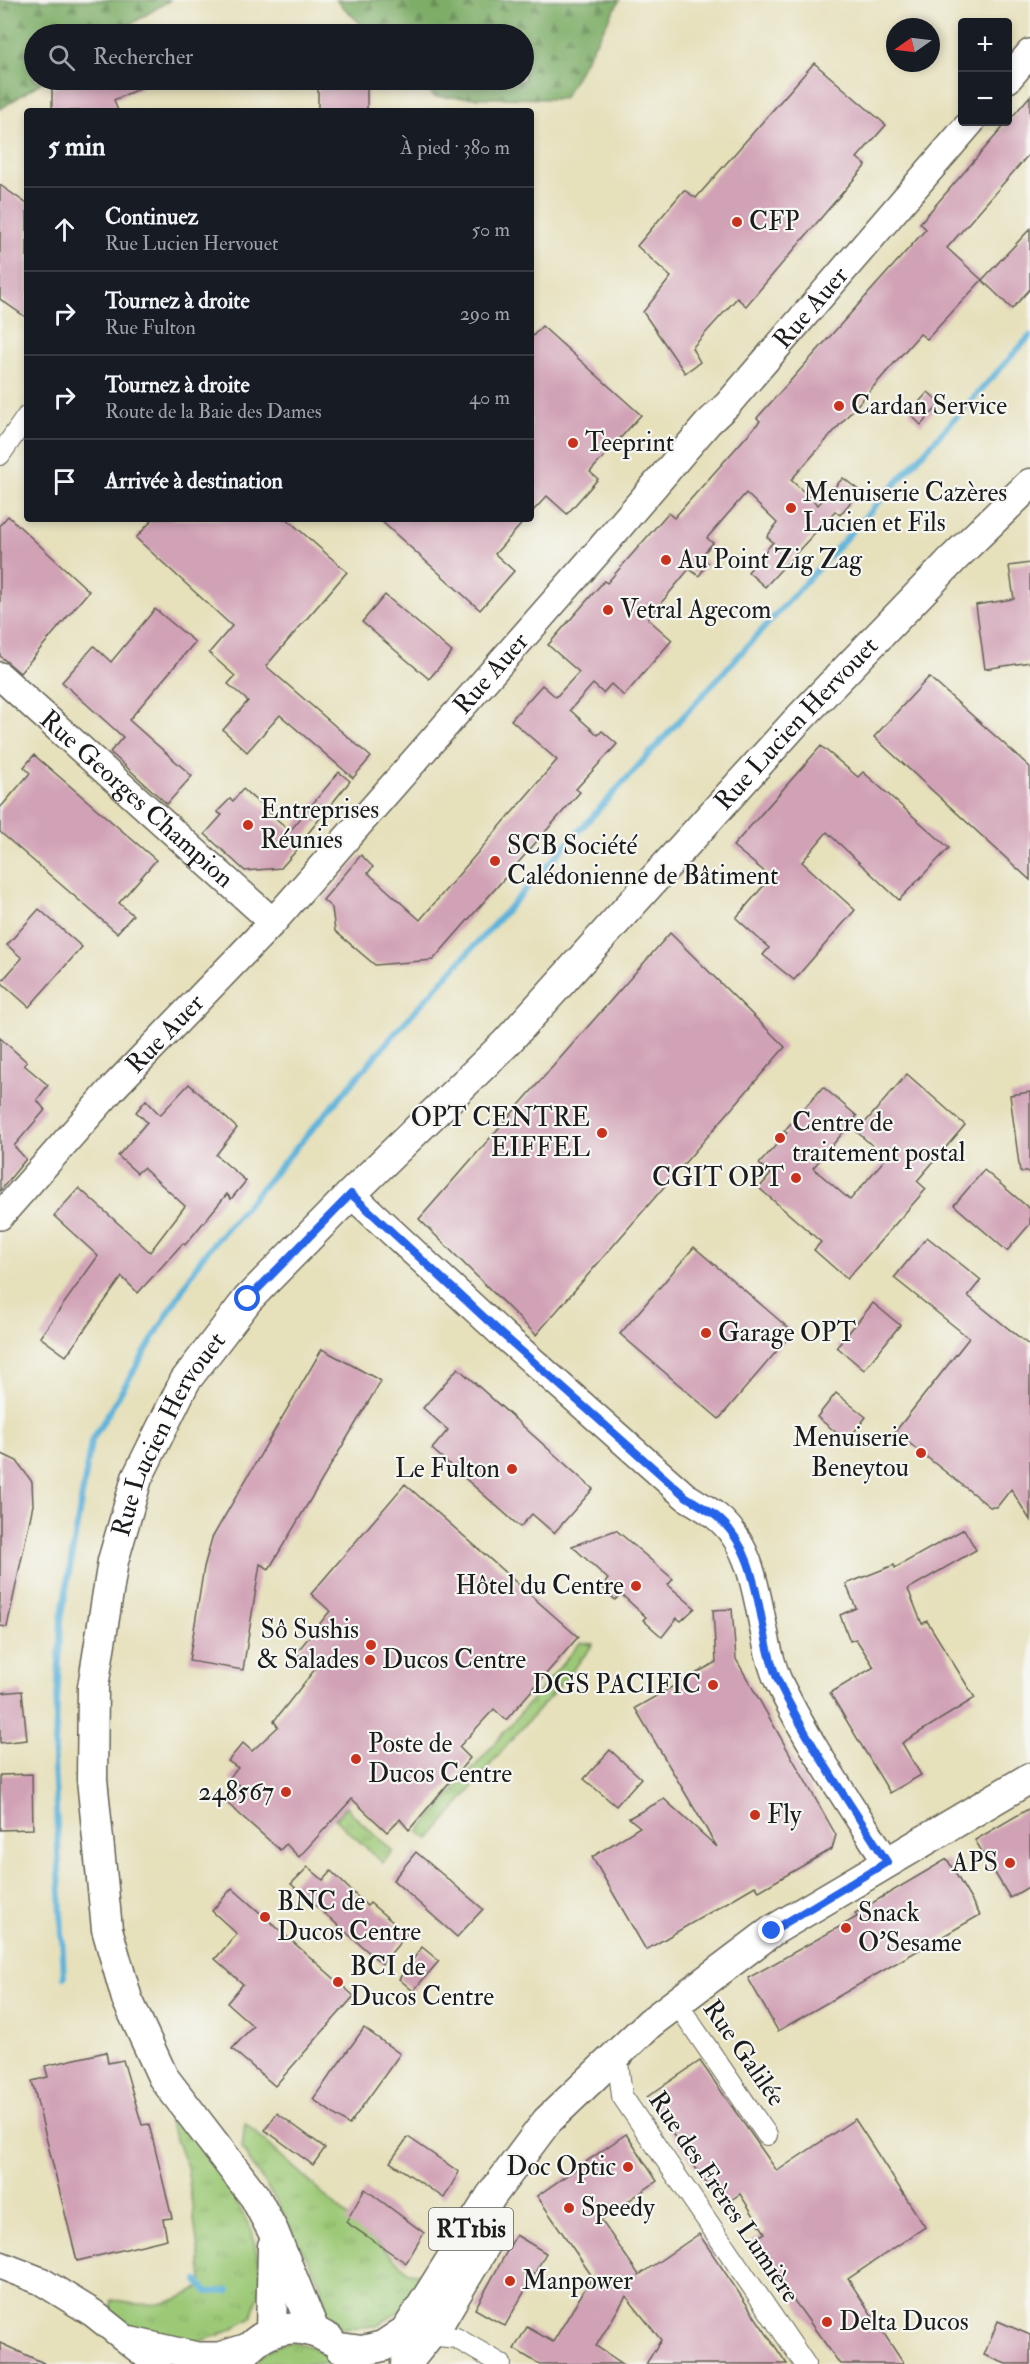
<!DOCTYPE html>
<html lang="fr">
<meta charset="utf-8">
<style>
:root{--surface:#171b24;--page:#242831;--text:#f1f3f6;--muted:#9ea1a6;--line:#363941}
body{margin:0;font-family:"IM FELL Double Pica",serif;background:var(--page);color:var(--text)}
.controls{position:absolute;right:18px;top:18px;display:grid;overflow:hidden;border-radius:6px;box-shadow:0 3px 9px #0003}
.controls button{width:54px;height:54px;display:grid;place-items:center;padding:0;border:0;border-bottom:2px solid var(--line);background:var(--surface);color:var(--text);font:30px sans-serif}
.compass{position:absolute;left:886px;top:18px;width:54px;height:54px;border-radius:50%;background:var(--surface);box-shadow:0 3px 9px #0003;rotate:256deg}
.stop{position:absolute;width:18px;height:18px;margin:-14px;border:4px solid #2563eb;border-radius:50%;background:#fff}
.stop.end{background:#2563eb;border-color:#fff;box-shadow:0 2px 6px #0008}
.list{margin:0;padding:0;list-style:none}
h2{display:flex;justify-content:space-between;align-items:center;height:78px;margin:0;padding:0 24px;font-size:26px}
h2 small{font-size:20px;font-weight:400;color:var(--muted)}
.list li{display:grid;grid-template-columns:39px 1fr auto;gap:18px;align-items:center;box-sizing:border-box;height:84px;padding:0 24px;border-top:2px solid var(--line)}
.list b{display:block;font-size:22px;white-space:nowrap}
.list p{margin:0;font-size:20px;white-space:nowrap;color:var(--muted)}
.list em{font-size:20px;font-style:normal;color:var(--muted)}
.icon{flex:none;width:33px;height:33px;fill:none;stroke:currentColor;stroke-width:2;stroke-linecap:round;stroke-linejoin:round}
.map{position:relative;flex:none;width:1030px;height:2364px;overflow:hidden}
.search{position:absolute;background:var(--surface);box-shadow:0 3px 9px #0003;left:24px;top:24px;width:510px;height:66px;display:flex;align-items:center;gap:15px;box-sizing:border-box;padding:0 21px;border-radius:33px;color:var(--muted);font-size:22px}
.panel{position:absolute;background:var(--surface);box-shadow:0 3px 9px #0003;left:24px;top:108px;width:510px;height:414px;border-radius:6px}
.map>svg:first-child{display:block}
.grass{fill:url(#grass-tufts);stroke:#5c724a;stroke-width:1.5}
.forest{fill:url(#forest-firs);stroke:#4d6442;stroke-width:1.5}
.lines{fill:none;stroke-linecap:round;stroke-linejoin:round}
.stream{stroke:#5db3da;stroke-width:6}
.building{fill:#d1a2b6}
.street-casing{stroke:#636154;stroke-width:22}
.secondary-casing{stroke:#636154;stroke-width:30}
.primary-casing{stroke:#636154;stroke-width:33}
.street{stroke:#fff;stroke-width:20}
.secondary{stroke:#fff;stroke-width:27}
.primary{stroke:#fff;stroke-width:30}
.route{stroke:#2563eb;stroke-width:8}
.poi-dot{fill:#c8321e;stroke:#f6f6f2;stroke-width:2}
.labels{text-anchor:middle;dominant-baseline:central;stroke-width:4.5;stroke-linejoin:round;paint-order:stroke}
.shield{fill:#f6f6f2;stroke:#5d5d5c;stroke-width:1.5}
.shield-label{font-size:24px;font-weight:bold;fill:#1c1c1c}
.poi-label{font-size:26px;fill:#1c1c1c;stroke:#f6f6f2;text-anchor:start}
.street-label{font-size:26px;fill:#1c1c1c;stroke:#f6f6f2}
</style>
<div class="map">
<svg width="1030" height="2364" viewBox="0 0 1030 2364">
<defs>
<pattern id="grass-tufts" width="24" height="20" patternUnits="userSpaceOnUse" patternTransform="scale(1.5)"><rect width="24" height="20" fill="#9dc977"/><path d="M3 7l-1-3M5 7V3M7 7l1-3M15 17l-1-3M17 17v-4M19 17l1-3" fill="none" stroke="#87ac66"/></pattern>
<pattern id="forest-firs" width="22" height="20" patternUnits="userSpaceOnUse" patternTransform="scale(1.5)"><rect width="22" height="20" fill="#7ead68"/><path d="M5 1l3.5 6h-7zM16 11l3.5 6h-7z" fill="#668c55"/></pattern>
</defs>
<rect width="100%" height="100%" fill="#f6f6f2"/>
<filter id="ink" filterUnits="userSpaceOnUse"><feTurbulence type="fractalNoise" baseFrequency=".0167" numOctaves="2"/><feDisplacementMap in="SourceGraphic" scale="12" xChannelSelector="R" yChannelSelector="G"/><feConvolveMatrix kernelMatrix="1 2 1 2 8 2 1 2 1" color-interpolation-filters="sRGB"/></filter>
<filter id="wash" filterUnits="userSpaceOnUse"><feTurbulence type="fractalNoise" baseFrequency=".008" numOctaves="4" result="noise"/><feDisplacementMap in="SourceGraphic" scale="24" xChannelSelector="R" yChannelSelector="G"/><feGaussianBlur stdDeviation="1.35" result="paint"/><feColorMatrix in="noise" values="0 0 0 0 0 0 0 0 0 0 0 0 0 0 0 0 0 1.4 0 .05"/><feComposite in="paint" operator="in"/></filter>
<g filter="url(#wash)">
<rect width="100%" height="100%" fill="#e6e0bb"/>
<g class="grass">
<path d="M580,1643L593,1644C566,1682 533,1714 503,1750C478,1779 455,1810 429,1839L419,1832Z"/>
<polygon points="347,1805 351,1813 393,1851 383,1863 335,1819"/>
<path d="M159,2097L212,2156L252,2231L263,2284L251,2318C189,2356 171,2344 109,2315L112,2300C151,2308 169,2307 203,2286L187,2167Z"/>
<polygon points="245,2123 409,2272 427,2274 412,2303 377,2326 341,2328 328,2315 319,2281 277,2202 242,2149"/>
<path d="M290,2342C309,2344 321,2349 332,2364H254C264,2351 274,2346 290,2342Z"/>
</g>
<g class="forest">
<polygon points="0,0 170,0 115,34 34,34 34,80 45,80 0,109"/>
<polygon points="336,0 620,0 563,99 435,97 417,80 524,80 524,34 371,34"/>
</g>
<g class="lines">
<g class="stream">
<polyline points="64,1977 54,1764 61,1620 91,1442 202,1257 403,1024 1030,336"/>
<polyline points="198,2281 208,2292 229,2291"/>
</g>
</g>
<g id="blocks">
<g class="building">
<polygon points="814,63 886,125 857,158 866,165 746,306 737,298 692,348 700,362 685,373 643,312 671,277 637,246 684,190 696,198"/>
<polygon points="71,80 158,80 114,100 118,111 52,111 52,89"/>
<polygon points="324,80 367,80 367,111 318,111 318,86 324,86"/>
<polygon points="1030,96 1030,153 947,248 982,280 927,339 920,334 791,480 818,505 843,478 860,491 840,515 835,511 765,587 748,572 773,542 767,537 777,523 746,493 707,538 713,543 701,556 708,563 699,576 689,569 648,619 672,640 624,696 611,684 603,693 593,684 570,710 598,735 602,731 617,744 576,789 580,792 433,960 375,965 335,931 332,908 323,900 361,855 373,867 368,873 420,920 557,760 511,720 542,685 556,697 579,672 548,645 604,581 607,583 668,513 674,518 760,421 757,418 926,229 920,223"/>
<polygon points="0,185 27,204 27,318 0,299"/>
<polygon points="1030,229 1030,289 1012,309 982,280"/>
<polygon points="542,326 641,415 590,472 598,479 567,514 547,496 531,513 531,338"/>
<polygon points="928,392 941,403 921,425 909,413"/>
<polygon points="8,516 89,591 20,673 0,656 0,525"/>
<polygon points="153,519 287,519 347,572 266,666 371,757 353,778 280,715 247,752 223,730 248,701 228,684 235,676 209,653 232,626 136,538"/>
<polygon points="379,519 526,519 495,554 514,571 480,610"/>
<polygon points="1030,563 1030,662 985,669 976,605 1014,599 1009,566"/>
<polygon points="385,595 452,652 429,679 362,622"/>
<polygon points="155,609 195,642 129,720 192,776 167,804 110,752 123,737 62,682 94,646 111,662"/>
<polygon points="929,677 1030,767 1030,880 874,737"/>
<polygon points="821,746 858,777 863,772 949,848 899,900 827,832 802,862 855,910 794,980 763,955 769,948 736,918 771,877 733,846"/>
<polygon points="34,755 156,860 119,903 133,915 117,933 0,832 0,808 30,773 24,767"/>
<polygon points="339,772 350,781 301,842 303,843 281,868 245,871 205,834 222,815 217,812 230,799 233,801 243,789 290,831"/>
<polygon points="39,909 82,947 29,1007 1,982 22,958 7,945"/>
<polygon points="670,933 785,1047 536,1335 419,1219"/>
<polygon points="0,1038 27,1062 24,1065 48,1085 37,1100 45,1110 14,1146 26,1159 0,1191"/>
<polygon points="907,1074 965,1125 917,1181 926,1189 847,1279 814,1250 821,1242 759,1188 771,1174 759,1164 787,1133 784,1131 823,1087 857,1116 813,1168 850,1200 886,1158 857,1132"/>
<polygon points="189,1084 237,1128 216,1155 246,1181 231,1199 227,1194 185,1245 183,1243 138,1293 122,1277 66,1356 40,1337 98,1256 54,1216 79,1188 150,1252 185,1206 143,1168 137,1173 118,1156 147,1122 136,1112 146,1100 160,1115"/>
<polygon points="1030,1092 1030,1172 1020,1172 1010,1095"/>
<polygon points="984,1170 1030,1209 1030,1224 1007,1251 954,1205"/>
<polygon points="927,1237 981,1280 968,1296 1030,1346 1030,1520 1011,1489 997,1507 990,1507 895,1432 969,1338 894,1278"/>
<polygon points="694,1247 793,1332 719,1419 620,1334"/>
<polygon points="873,1303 900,1325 864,1370 837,1347"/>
<polygon points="322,1349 381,1381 269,1569 260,1564 243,1670 189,1661 204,1567 212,1538"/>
<polygon points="458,1368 593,1489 554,1533 532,1514 520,1527 432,1449 448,1430 423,1408"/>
<polygon points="836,1393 866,1417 847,1441 817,1417"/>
<polygon points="0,1453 17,1461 32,1482 33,1505 7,1627 0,1626"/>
<polygon points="405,1484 578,1637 506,1720 494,1709 459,1747 470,1758 409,1830 400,1819 387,1832 352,1799 299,1857 286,1844 280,1850 227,1803 241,1786 229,1778 238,1768 228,1761 243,1743 252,1751 278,1727 274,1721 316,1668 296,1653 330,1611 311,1594"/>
<polygon points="964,1529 976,1550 908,1589 922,1624 927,1621 975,1698 902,1743 921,1775 890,1793 830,1693 874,1667 856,1639 850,1641 840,1615 856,1608 846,1584 894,1565 895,1568"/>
<polygon points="616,1530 673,1579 668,1585 695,1608 681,1621 677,1618 662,1637 643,1620 646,1617 621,1594 615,1600 602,1587 608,1579 572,1546"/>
<polygon points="732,1609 736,1659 836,1835 832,1849 759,1891 755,1886 646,1950 592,1857 640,1827 629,1818 664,1799 717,1847 635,1708 716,1662 713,1610"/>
<polygon points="22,1691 27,1740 0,1743 0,1693"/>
<polygon points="610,1750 641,1778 616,1806 584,1779"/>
<polygon points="32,1774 33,1829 0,1830 0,1775"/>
<polygon points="1030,1808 1030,1886 1010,1898 975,1840"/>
<polygon points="416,1852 483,1909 457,1937 393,1880"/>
<polygon points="947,1859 980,1915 778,2031 748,1978 857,1917 855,1913"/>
<polygon points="308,1867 323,1880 331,1871 367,1906 370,1903 407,1934 382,1964 291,1884"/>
<polygon points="232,1888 354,1996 275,2086 232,2049 253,2026 227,2003 243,1984 215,1959 237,1934 212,1911"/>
<polygon points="422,1947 439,1961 413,1991 399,1979"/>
<polygon points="364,2028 400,2054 349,2125 313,2099"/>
<polygon points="106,2052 108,2063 123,2060 142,2125 149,2124 172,2218 163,2219 167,2239 77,2261 32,2081 48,2077 45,2066"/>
<polygon points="700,2061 777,2171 855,2119 925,2227 848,2279 904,2364 840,2364 751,2241 765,2233 740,2194 722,2206 647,2097"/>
<polygon points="277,2113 325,2148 313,2165 265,2130"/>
<polygon points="626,2134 657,2181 601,2220 639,2275 699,2234 787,2364 646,2364 661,2340 626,2296 596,2346 623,2364 539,2364 514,2349 527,2327 553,2342 591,2279 596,2282 537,2196"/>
<polygon points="408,2137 459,2172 444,2198 390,2162"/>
<polygon points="365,2189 424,2233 406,2263 346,2222"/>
<polygon points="516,2235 546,2253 505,2326 475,2309"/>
<polygon points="998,2321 1030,2335 1030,2364 1006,2364 984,2355"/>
<polygon points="0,2343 46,2364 0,2364"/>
</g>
</g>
</g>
<g filter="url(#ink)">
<use href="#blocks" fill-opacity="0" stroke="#636154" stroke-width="1.5"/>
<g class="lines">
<defs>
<g id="street">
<polyline points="0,455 27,416"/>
<polyline points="676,2002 767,2135"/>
<polyline points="617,2054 622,2096 805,2364"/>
<polyline points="429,2335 456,2338 501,2364"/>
</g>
<g id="secondary">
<polyline points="1008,79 1030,53"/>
<path id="s1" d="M0,676L273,922"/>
<path d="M351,1194L501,1333L685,1496C696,1503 707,1509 716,1516C765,1554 755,1633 780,1685C810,1747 850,1804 887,1862"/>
<path id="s2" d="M0,1216L112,1089L273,922L596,554L708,423L728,404L971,122"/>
<polyline points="0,2265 41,2281 93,2313 157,2364"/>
<polyline points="132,2341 197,2356 219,2356 248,2347"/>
</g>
<g id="primary">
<path id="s3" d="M314,2331L273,2231L255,2197L163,2077L127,1999L107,1929L92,1779L93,1687L113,1561L137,1478L185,1381L248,1299L351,1194L506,1043L795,723L953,559L1030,484"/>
<polyline points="271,2332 273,2246"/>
<polyline points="340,2348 362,2351 383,2346 407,2330 491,2196 547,2121 650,2023 772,1931 1030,1778"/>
<path d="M237,2364C257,2330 294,2318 329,2339"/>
<polyline points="406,2364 440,2321 489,2238"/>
</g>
</defs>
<use href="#street" class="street-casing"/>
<use href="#secondary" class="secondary-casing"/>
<use href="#primary" class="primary-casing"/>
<use href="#street" class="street"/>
<use href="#secondary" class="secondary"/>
<use href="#primary" class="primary"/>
</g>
</g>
<g class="lines" filter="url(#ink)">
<path class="route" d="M248,1299L351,1194L501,1333L685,1496C696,1503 707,1509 716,1516C765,1555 755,1632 780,1685C810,1747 850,1803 887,1862L772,1931"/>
</g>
<g class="poi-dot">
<circle cx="737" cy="222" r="6"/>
<circle cx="839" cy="406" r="6"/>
<circle cx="573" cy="443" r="6"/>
<circle cx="791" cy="508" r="6"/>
<circle cx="666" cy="560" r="6"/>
<circle cx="608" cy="610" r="6"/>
<circle cx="248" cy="825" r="6"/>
<circle cx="495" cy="861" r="6"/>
<circle cx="602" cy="1133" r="6"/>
<circle cx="780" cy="1138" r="6"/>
<circle cx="796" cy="1178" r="6"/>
<circle cx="706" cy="1333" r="6"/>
<circle cx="921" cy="1453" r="6"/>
<circle cx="512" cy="1469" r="6"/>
<circle cx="636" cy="1586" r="6"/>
<circle cx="371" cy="1645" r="6"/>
<circle cx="370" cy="1660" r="6"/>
<circle cx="713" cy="1685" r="6"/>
<circle cx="356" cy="1759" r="6"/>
<circle cx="286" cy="1792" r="6"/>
<circle cx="755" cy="1815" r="6"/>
<circle cx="1010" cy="1863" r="6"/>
<circle cx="265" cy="1917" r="6"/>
<circle cx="846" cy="1928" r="6"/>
<circle cx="338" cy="1982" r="6"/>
<circle cx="628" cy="2167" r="6"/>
<circle cx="569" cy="2208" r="6"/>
<circle cx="510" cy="2281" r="6"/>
<circle cx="827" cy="2322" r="6"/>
</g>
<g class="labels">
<rect class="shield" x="429" y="2208" width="84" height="42" rx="4.5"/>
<g class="shield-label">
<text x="471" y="2229">RT1bis</text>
</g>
<g class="poi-label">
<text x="749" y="222">CFP</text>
<text x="851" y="406">Cardan Service</text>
<text x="585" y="443">Teeprint</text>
<text x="803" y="493">Menuiserie Cazères<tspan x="803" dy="30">Lucien et Fils</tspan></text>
<text x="678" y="560">Au Point Zig Zag</text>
<text x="620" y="610">Vetral Agecom</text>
<text x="260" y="810">Entreprises<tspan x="260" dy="30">Réunies</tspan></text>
<text x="507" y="846">SCB Société<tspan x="507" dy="30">Calédonienne de Bâtiment</tspan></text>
<text x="590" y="1118" text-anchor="end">OPT CENTRE<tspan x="590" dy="30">EIFFEL</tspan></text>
<text x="792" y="1123">Centre de<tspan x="792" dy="30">traitement postal</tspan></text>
<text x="784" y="1178" text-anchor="end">CGIT OPT</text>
<text x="718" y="1333">Garage OPT</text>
<text x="909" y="1438" text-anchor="end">Menuiserie<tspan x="909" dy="30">Beneytou</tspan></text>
<text x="500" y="1469" text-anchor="end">Le Fulton</text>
<text x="624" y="1586" text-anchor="end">Hôtel du Centre</text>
<text x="359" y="1630" text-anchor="end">Sô Sushis<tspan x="359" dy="30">&amp; Salades</tspan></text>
<text x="382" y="1660">Ducos Centre</text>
<text x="701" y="1685" text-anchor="end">DGS PACIFIC</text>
<text x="368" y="1744">Poste de<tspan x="368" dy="30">Ducos Centre</tspan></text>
<text x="274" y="1792" text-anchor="end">248567</text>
<text x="767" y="1815">Fly</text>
<text x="998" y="1863" text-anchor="end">APS</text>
<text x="277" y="1902">BNC de<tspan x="277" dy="30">Ducos Centre</tspan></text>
<text x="858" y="1913">Snack<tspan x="858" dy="30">O'Sesame</tspan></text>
<text x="350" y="1967">BCI de<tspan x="350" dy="30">Ducos Centre</tspan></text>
<text x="616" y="2167" text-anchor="end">Doc Optic</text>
<text x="581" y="2208">Speedy</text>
<text x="522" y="2281">Manpower</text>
<text x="839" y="2322">Delta Ducos</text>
</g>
<g class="street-label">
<text stroke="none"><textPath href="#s2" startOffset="1218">Rue Auer</textPath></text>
<text stroke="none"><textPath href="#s2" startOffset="732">Rue Auer</textPath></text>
<text stroke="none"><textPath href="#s3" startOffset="1920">Rue Lucien Hervouet</textPath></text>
<text stroke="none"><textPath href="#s1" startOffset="184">Rue Georges Champion</textPath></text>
<text stroke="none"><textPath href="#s2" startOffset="246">Rue Auer</textPath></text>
<text stroke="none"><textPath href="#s3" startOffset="966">Rue Lucien Hervouet</textPath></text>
<text transform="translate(744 2053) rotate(55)">Rue Galilée</text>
<text transform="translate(724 2197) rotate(56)">Rue des Frères Lumière</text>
</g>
</g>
</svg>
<div class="controls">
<button>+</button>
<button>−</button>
</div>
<svg class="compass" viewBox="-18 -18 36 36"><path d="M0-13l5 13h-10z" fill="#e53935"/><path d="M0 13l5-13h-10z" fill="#9ea1a6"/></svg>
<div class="stop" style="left:248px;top:1299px"></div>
<div class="stop end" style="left:772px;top:1931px"></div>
<div class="search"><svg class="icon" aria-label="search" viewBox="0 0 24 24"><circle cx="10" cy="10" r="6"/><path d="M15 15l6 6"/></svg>Rechercher</div>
<section class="panel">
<h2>5 min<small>À pied · 380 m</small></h2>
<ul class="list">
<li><svg class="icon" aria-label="ahead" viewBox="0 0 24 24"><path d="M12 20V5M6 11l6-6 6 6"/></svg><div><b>Continuez</b><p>Rue Lucien Hervouet</p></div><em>50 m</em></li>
<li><svg class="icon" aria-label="right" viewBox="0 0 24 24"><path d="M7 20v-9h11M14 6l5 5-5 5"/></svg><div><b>Tournez à droite</b><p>Rue Fulton</p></div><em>290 m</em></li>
<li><svg class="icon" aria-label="right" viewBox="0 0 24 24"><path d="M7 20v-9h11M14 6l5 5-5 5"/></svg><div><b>Tournez à droite</b><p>Route de la Baie des Dames</p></div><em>40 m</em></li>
<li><svg class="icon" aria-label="arrive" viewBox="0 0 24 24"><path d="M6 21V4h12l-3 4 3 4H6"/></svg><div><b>Arrivée à destination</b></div></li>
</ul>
</section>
</div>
